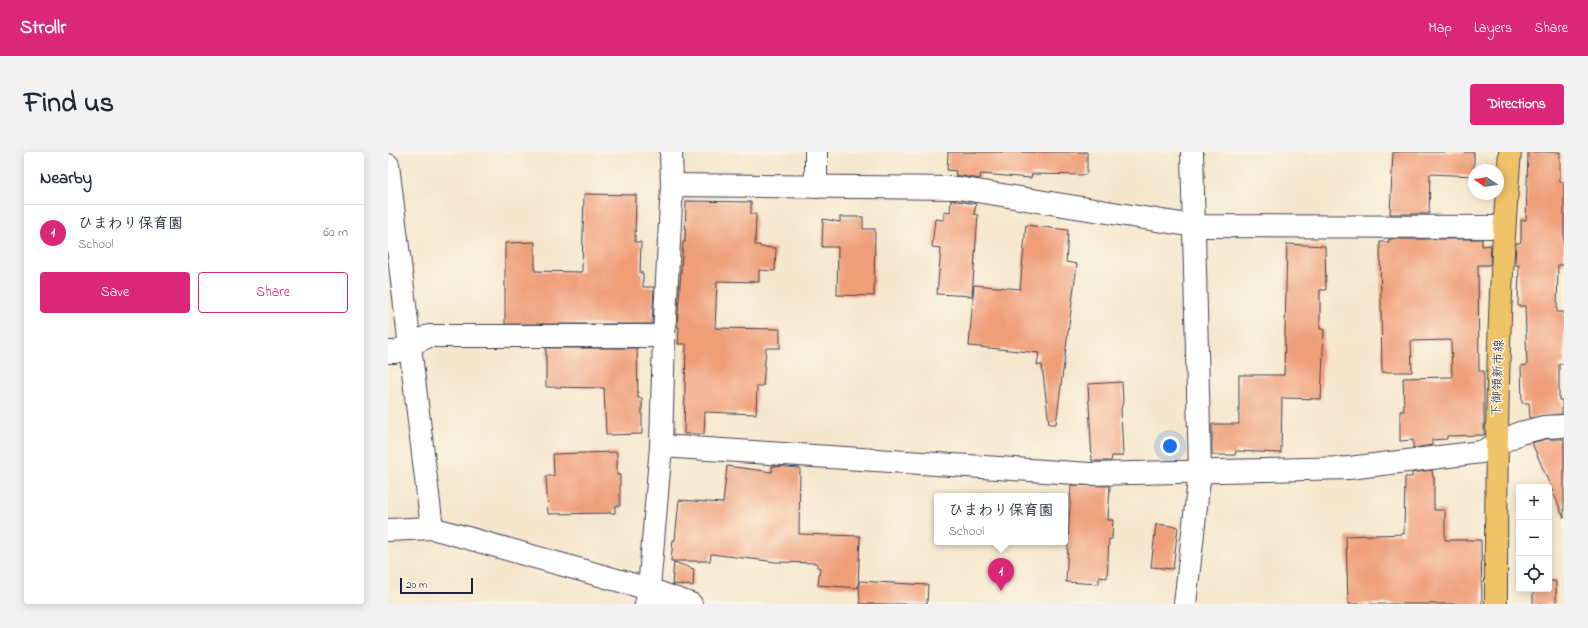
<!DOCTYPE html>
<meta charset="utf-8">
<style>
:root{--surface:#fff;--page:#f2f2f3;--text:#1f2937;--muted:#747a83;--line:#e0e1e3;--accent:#db2777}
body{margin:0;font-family:"Indie Flower","Klee One",sans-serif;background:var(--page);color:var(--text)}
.controls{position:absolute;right:12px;bottom:12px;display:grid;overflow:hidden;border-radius:4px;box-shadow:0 2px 10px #0003}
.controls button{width:36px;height:36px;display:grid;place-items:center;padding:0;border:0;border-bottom:1px solid var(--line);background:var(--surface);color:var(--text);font:20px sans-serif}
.compass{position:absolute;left:1080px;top:12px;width:36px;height:36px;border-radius:50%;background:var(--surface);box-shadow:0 2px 10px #0003;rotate:282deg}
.scale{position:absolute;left:12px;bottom:10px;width:73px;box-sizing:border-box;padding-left:4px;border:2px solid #22223b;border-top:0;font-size:11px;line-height:14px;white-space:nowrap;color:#22223b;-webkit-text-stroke:3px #fcf5e5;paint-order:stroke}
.you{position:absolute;left:782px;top:294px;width:14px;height:14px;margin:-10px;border:3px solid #fff;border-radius:50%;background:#1a73e8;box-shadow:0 0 0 6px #1a73e833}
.badge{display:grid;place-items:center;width:26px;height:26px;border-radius:50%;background:var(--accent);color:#fff;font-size:13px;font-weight:700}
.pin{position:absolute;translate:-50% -33px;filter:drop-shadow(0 1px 2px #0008)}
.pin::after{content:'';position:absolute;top:21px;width:14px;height:12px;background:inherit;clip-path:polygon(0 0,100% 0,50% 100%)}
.popup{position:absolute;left:546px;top:341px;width:134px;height:52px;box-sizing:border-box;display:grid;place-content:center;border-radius:4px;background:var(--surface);filter:drop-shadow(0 1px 3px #0005);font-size:13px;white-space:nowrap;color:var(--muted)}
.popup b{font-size:15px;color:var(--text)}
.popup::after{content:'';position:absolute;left:50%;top:100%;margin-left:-8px;border:8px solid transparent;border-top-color:var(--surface)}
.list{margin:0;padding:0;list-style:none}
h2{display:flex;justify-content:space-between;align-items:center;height:52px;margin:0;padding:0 16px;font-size:17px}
h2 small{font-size:13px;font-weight:400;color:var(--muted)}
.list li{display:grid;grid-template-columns:26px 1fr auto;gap:12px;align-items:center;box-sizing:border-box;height:56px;padding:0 16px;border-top:1px solid var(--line)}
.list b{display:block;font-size:15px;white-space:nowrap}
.list p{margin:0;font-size:13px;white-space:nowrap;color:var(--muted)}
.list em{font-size:13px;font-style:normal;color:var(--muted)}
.actions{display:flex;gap:8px;padding:12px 16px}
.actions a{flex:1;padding:9px 0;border:1px solid var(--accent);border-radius:4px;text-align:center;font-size:14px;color:var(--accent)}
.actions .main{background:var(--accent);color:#fff}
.icon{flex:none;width:22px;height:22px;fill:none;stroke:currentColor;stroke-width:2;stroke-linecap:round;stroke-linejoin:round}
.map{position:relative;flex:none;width:1176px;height:452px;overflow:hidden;border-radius:4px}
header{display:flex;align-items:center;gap:24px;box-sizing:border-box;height:56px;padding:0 20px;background:var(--accent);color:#fff}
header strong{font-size:19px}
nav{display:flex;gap:22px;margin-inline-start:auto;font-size:14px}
.intro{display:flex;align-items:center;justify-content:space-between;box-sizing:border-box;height:96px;padding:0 24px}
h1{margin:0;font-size:28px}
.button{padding:10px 18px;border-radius:4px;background:var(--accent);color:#fff;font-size:14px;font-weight:700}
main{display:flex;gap:24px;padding:0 24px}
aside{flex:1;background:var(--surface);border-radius:4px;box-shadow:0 2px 10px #0003}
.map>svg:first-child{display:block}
.building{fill:#ef9e78}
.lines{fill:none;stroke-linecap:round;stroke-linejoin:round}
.minor-casing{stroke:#424051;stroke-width:24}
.major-casing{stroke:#424051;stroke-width:24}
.minor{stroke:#fff;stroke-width:22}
.major{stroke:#efc469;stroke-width:22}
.labels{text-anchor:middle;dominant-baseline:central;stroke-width:3;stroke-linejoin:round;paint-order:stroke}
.street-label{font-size:13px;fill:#22223b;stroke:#fcf5e5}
</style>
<header>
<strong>Strollr</strong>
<nav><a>Map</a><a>Layers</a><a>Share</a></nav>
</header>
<div class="intro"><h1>Find us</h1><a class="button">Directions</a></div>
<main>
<aside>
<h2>Nearby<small></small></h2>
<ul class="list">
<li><span class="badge">1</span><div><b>ひまわり保育園</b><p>School</p></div><em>60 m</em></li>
</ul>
<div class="actions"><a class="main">Save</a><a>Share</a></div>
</aside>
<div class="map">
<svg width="1176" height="452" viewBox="0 0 1176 452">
<rect width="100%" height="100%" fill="#fcf5e5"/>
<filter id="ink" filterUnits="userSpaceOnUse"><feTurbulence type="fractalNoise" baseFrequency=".025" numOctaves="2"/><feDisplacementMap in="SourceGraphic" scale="8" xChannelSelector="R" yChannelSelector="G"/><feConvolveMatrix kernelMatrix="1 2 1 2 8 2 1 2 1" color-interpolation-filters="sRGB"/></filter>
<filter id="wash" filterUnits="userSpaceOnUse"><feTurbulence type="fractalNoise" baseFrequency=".012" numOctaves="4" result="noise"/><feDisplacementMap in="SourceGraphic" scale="16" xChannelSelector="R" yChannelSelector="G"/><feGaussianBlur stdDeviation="0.9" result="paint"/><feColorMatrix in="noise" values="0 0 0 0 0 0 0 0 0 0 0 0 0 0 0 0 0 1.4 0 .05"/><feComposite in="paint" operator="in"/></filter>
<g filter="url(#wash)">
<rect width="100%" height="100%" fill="#f5e7cd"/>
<g id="blocks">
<g class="building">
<polygon points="560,0 699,0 699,20 697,23 644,22 643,26 593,22 592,27 567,23 568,19 559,18"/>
<polygon points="1005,0 1086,0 1086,24 1042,22 1041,62 1002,62"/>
<polygon points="1140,0 1172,0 1172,30 1176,30 1176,113 1170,113 1169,160 1176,160 1176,212 1171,212 1171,248 1174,248 1174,262 1142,266 1141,251 1134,251 1133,214 1139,213 1137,154 1130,154 1131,113 1127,113 1128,91 1132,91 1133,88 1133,68 1138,68"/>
<polygon points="196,42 248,43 247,90 253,90 252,121 255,121 255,135 266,135 264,172 117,172 117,91 147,90 147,119 194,120"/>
<polygon points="563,48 588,52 586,62 590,63 584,144 549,142 553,96 544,95 547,67 556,68 556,59 562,60"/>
<polygon points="298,49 363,50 363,62 368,62 367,93 372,93 372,95 388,96 387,119 371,118 371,130 329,129 327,176 392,177 392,196 378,196 375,234 369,234 368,262 317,260 316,282 296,282 298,192 290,192 291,175 289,175 295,90 297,90"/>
<polygon points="452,65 475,65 475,77 487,77 486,144 449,143 450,95 434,95 435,67 452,70"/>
<polygon points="638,73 680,78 678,110 689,112 668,272 661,272 654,213 649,213 651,201 581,194 586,133 632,137"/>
<polygon points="1001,87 1094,87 1094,94 1103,93 1102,113 1090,113 1091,219 1096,219 1096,283 1059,284 1059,287 1044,288 1044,293 1025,296 1025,288 1012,289 1012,259 1016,259 1015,226 1064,225 1063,188 1023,189 1024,220 994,220 992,90 1001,90"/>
<polygon points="899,92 937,94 938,138 932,138 932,177 936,177 933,247 894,246 893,301 848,299 847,303 824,303 824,272 851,272 851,223 896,223"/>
<polygon points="158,196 249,196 250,246 254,246 254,282 218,283 216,236 158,235"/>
<polygon points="734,230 735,250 733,257 735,304 724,304 723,309 704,309 700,232"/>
<polygon points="1158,287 1176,287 1176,366 1144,291"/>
<polygon points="229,300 229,323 232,323 232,354 227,354 227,361 160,362 158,324 166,324 165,302"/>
<polygon points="339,314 384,320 384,314 412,316 411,382 472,384 470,436 430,433 432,416 429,415 429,411 388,410 323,402 322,409 283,409 285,388 287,388 291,348 335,351"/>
<polygon points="1044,318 1045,325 1046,325 1046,358 1057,358 1057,388 1093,388 1094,452 960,452 958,384 1016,382 1017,325 1024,325 1024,321"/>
<polygon points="683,333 722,334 720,368 725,368 724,387 721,387 719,426 711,425 711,432 678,430"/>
<polygon points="768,372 790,375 785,417 763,415"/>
<polygon points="286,410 306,417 305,434 284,432"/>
<polygon points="471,429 540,433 539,452 472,452"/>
<polygon points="1161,429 1168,429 1168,452 1145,452 1145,437 1161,437"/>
</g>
</g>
</g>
<g filter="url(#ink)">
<use href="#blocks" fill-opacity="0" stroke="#424051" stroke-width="1"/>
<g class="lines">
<defs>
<g id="minor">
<polyline points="428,0 428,35"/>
<polyline points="0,13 44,376"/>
<polyline points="284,33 570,36 806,74 1115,75"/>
<polyline points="0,200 7,200 41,184 276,184"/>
<polyline points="273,294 702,322 961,316 1093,300 1132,281 1156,275 1176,274"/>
<polyline points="0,378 44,376 261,437 303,452"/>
<polyline points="258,452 261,437 273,294 276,184 284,33 283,0"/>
<polyline points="797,452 812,319 804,0"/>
</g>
<path id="major" d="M1108,452C1108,301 1109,150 1122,0"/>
</defs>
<use href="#minor" class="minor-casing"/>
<use href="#major" class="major-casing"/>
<use href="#minor" class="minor"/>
<use href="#major" class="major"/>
</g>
</g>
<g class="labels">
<g class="street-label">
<text transform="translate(1110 226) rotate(-88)">下御領新市線</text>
</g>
</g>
</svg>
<div class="controls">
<button>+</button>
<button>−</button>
<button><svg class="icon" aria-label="locate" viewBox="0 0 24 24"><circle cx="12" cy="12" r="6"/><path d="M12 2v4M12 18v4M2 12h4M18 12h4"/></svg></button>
</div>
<svg class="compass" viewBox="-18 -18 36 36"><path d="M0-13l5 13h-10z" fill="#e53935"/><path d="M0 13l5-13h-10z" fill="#747a83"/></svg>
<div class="scale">20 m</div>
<div class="you"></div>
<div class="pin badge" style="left:613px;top:439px">1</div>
<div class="popup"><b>ひまわり保育園</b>School</div>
</div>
</main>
